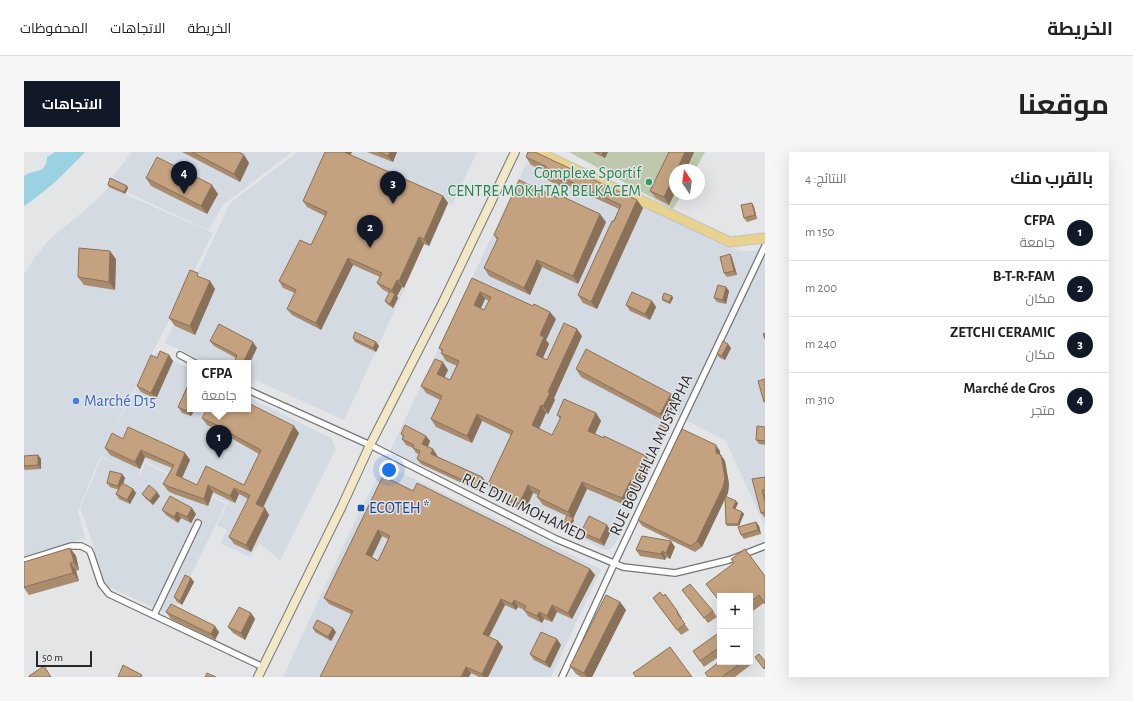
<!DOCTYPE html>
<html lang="ar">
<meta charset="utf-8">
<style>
:root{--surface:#fff;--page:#f6f6f6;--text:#222;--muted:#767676;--line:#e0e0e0;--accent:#111827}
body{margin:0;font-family:"Alegreya Sans",Cairo,sans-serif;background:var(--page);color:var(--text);direction:rtl}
.controls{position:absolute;right:12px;bottom:12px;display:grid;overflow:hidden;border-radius:0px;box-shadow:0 4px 16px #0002}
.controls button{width:36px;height:36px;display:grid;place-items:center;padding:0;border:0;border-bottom:1px solid var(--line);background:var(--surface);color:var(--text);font:20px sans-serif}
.compass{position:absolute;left:645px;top:12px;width:36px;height:36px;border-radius:50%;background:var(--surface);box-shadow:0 4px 16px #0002;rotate:347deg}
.scale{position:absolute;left:12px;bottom:10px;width:56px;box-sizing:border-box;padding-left:4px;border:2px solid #29292a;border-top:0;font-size:11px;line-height:14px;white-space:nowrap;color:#29292a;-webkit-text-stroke:3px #e4e5e7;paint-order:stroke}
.you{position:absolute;left:365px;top:318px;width:14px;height:14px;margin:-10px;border:3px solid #fff;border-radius:50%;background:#1a73e8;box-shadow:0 0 0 6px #1a73e833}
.badge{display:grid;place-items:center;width:26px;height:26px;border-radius:50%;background:var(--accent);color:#fff;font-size:13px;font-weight:700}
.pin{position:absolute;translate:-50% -33px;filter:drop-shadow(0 1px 2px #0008)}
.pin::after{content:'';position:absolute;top:21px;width:14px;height:12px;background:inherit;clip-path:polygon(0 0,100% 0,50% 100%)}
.popup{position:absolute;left:163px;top:208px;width:64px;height:52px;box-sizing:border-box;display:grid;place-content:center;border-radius:0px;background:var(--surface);filter:drop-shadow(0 1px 3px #0005);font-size:13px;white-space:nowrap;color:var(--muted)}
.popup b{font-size:15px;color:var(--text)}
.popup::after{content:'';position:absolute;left:50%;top:100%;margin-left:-8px;border:8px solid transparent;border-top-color:var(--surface)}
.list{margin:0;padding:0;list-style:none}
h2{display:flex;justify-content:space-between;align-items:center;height:52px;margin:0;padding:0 16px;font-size:17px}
h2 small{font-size:13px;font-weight:400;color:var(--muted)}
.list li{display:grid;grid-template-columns:26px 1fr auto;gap:12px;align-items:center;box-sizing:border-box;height:56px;padding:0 16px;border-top:1px solid var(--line)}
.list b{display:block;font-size:15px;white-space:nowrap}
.list p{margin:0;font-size:13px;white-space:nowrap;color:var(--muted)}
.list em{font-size:13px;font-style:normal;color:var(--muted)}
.map{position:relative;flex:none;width:741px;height:525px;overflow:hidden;direction:ltr;border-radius:0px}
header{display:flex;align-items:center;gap:24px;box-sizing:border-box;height:56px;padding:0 20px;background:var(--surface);border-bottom:1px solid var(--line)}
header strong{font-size:19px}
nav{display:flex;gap:22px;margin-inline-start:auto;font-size:14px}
.intro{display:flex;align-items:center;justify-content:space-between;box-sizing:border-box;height:96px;padding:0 24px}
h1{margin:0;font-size:28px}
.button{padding:10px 18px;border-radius:0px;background:var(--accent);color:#fff;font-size:14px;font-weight:700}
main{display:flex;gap:24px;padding:0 24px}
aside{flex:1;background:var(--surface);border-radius:0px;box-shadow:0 4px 16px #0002}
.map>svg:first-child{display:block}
.built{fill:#d4dae2}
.green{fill:#bdc8ad}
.water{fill:#9ad2e3}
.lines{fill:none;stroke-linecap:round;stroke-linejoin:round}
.minor-casing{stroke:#757677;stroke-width:8}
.secondary-casing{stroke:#757677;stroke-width:10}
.primary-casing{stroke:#c3c3c3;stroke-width:11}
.minor{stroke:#fff;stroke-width:5.5}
.secondary{stroke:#f3e8c6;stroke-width:8}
.primary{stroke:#e8d28e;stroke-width:9}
.wall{fill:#a98b6d;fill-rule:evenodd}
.shaded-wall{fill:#897159}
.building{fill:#c4a27f;stroke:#897159;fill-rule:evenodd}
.leisure-dot{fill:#2e9e5b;stroke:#e4e5e7;stroke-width:1.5}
.shop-dot{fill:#3f7fe0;stroke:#e4e5e7;stroke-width:1.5}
.transit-dot{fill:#1a4fb4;stroke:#e4e5e7;stroke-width:1.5}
.labels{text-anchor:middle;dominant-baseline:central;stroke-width:3;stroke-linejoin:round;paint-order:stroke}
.leisure-label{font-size:16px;fill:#27864d;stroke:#e4e5e7;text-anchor:end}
.shop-label{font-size:16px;fill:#366cbe;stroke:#e4e5e7;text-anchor:start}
.street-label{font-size:16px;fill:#29292a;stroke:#e4e5e7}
.transit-label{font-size:16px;fill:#164399;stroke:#e4e5e7;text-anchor:start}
</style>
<header>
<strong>الخريطة</strong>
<nav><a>الخريطة</a><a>الاتجاهات</a><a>المحفوظات</a></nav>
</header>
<div class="intro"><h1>موقعنا</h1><a class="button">الاتجاهات</a></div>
<main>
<aside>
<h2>بالقرب منك<small>النتائج: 4</small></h2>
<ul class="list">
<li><span class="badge">1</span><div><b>CFPA</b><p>جامعة</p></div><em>150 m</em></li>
<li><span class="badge">2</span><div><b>B-T-R-FAM</b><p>مكان</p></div><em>200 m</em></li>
<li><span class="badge">3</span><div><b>ZETCHI CERAMIC</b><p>مكان</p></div><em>240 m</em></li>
<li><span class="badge">4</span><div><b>Marché de Gros</b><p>متجر</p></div><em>310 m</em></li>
</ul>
</aside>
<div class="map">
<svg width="741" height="525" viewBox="0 0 741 525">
<rect width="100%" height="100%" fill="#e4e5e7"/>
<g class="built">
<polygon points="108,0 268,0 199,53 184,78 84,31"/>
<polygon points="274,0 453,0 428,53 334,10 293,96 381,136 320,268 231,228 229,232 224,229 224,211 185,211 141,191 206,51"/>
<polygon points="512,1 716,99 741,99 741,375 702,289 652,263 592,390 585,398 579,397 366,299 503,10"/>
<polygon points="85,35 189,81 83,291 132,200 166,217 166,257 224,257 224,245 307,286 312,297 256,409 236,391 226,405 196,391 203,378 193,374 204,351 121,309 114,322 116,323 121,311 202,352 147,464 81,433 61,368 56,357 78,305 99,315 77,303 54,359 61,386 0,405 0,122 11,105 24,89 69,51"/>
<polygon points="361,313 577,417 527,525 259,525 337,356"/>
</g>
<polygon class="green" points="545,0 681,0 671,18 651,18 651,42 658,42 649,57"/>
<path class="water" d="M31,0H61C42,20 23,39 0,54V24C10,16 22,24 23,5Z"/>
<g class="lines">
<defs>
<g id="minor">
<polyline points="156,203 171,211"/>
<polyline points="224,238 346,293 532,387 599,415 651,421 705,408 741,394"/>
<polyline points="0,409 47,394 57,394 65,398 67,402 77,432 85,442 239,515"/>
<polyline points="130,463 174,371"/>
<polyline points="538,525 590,412 741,94"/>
</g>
<polyline id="secondary" points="234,525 318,354 346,293 419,150 491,0"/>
<polyline id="primary" points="514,0 706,90 741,86"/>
</defs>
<use href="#minor" class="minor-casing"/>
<use href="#secondary" class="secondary-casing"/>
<use href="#primary" class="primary-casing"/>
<use href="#minor" class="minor"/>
<use href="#secondary" class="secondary"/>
<use href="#primary" class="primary"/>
</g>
<g class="wall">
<polygon points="158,0 215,0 220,3 225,11 216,30"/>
<polygon points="301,0 328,0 326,3 419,44 424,51 405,94 400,92 380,136 378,135 373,144 374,146 369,156 364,153 361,149 365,141 358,137 353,131 356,125 329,113 297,178 268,163 263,157 271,141 259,136 255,129 287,93 301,64 283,55 279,49"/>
<polygon points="343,0 373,0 369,10"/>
<polygon points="568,0 584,0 581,6"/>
<polygon points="645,0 670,0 662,18 651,18 645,53 632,46 626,39"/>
<polygon points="502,5 619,56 573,157 559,151 554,143 595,57 545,34 543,37 525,29 520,21 521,19 507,13"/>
<polygon points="122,26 194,42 183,62 127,34"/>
<polygon points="84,33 103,34 104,36 101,42 85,35"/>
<polygon points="728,51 730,55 733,67 723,70 720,66"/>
<polygon points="582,70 554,132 518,115 506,143 465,124 460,116 473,88 470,83"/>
<polygon points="706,102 708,106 713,123 703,125 700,121"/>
<polygon points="92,107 91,138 60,133 54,125"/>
<path d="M448,126L532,167L522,188L525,192L519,206L523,208L558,184L530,246L531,248L524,262L522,261L515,277L528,283L536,267L533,263L572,261L577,269L571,282L622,304L627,311L615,337L612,335L603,354L563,337L549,367L550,368L547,375L541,372L540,370L543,364L519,353L513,345L514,343L509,341L501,359L482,351L477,343L469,340L464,332L487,283L458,269L448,291L412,275L407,267L416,248L402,241L397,234L424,218L420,225L426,228L433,214L422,209L417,201L418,200L415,196ZM461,147L465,149L460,158L457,156Z"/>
<polygon points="186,129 191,137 171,183 151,174 145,166"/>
<polygon points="702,135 705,139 702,152 693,150 690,146"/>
<polygon points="648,144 649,146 646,152 639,149 638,147"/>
<polygon points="628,149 632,155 626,168 606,159 602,153"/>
<polygon points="329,186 352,190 355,194 352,200 331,190"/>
<polygon points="186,189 233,196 212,206 190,194"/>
<polygon points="704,192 707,196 701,208 696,206 693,202"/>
<polygon points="145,203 149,209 132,247 117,240 113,234 133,206"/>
<polygon points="552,217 652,250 642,270 557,225"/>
<polygon points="154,255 166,257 171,257 167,264 158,261"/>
<polygon points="178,266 275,281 239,356 241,356 245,363 227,400 210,392 205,385 224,347 215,342 211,351 189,340 184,354 150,342 144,339 139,332 148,316 121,305 116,317 86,303 81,296 99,287 161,301 166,308 158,326 173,333 220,333 235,302 205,285 202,282 183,273"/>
<polygon points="741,275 741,293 735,292 732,288"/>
<polygon points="643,278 640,285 634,283 633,281"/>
<polygon points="377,282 402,284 406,289 404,295 413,303 412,304 458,325 462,330 457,340 397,312 393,307 395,302 392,301 389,296 382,293 378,287 379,285"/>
<polygon points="696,299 696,302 701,309 705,332 704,341 702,345 714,351 711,357 718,360 720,362 715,374 703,374 702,372 701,346 678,395 671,400 618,374 614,368"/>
<polygon points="14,303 17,307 17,317 1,318 0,317 0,304"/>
<polygon points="98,322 101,326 99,332 109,337 112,341 106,352 95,347 92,342 95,338 86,335 83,331"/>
<path d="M359,324L389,339L566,417L571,423L548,467L533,460L528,470L520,467L518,471L504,464L500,458L494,455L492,458L481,453L465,485L474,489L479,495L464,525H455L327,462L305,452L300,446ZM358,384L364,387L354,409L348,405Z"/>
<polygon points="741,325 741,365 740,365 737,361 728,327"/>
<polygon points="118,342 136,344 129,353 121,346"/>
<polygon points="138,358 172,362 167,371 157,366 154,371 142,363"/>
<polygon points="732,370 735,374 737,382 720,387 717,383"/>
<polygon points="587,379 580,394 562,386 557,380"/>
<polygon points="651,395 646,407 642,405 641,408 616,404 612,398"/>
<polygon points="46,396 52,404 55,418 52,419 55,429 5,443 0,436 0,410"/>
<polygon points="741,424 740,451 726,461 726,444 696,444 696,450 682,432"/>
<polygon points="167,426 170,430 158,453 153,450 150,445"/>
<polygon points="658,438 689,459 693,465 684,471"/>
<polygon points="639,444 654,460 658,466 657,467 665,478 657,483 629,446"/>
<polygon points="596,450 602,458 568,525 557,525 552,522 546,514"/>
<polygon points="142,460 195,480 191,488 147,467"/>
<polygon points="227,461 231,467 221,488 209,481 204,475"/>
<polygon points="289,476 312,480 307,489 291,480"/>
<polygon points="696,480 696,504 680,515 669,499"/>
<polygon points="533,487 537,493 526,516 510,508 506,502"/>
<polygon points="726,508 729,511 711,525 684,525 696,510 726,510"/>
</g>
<g class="shaded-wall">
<polygon points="320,0 328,0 324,7"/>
<polygon points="366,0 373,0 369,10 364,4"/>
<polygon points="579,0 584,0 581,6 578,3"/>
<polygon points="661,0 670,0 662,18 653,18"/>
<polygon points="220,3 225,11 216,30 210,22"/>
<polygon points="651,22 651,41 645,53 640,45"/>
<polygon points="539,26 545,34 543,37 538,29"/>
<polygon points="188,33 194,42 183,62 177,54"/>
<polygon points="103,34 104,36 101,42 100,40"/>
<polygon points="419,44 424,51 405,94 400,87"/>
<polygon points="613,48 619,56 573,157 567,150"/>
<polygon points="728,51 730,55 733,67 731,63"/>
<polygon points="576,62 582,70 554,132 549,124"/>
<polygon points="395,85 400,92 380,136 375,129"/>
<polygon points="86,99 92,107 91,138 85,130"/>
<polygon points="706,102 708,106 713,123 710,119"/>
<polygon points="324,106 329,113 297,178 292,171"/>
<polygon points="513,108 518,115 506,143 500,136"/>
<polygon points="373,128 378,135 373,144 374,146 369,156 366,152 371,142 368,138"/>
<polygon points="186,129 191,137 171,183 166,174"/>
<polygon points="702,135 705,139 702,152 699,148"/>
<polygon points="456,140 461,147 455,160 450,153"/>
<polygon points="648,144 649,146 646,152 645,150"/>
<polygon points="628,149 632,155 626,168 621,162"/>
<polygon points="526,160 532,167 522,188 525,192 517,210 512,203 516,183"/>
<polygon points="553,177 558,184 530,246 531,248 524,262 519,254 524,240"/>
<polygon points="229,190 233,196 224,215 224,211 219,211"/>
<polygon points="352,190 355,194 352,200 349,196"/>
<polygon points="704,192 707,196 701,208 698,204"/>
<polygon points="145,203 149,209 132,247 127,241"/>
<polygon points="419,210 424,218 419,229 413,222"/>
<polygon points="647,242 652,250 642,270 636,262"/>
<polygon points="166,252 166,257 171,257 167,264 163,259"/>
<polygon points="517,253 522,261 513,281 508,273"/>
<polygon points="572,261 577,269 569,286 564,279"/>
<polygon points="453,262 458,269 448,291 443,284"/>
<polygon points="270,274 275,281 237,359 232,352"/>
<polygon points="642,276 643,278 640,285 638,283"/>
<polygon points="402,284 406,289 402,298 398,292"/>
<polygon points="692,293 696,299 696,307 692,301"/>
<polygon points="409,297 413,303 411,307 407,302"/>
<polygon points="117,298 121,305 116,317 111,310"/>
<polygon points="161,301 166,308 156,330 152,323"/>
<polygon points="14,303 17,307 17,317 14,313"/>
<polygon points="697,303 701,309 705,332 704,341 678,395 673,389"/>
<polygon points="622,304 627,311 615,337 610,329"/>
<polygon points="98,322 101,326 97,338 94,334"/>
<polygon points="458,325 462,330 457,340 454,335"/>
<polygon points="607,328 612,335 603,354 598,346"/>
<polygon points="558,330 563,337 549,367 550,368 547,375 546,372 549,367 544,360"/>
<polygon points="184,333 189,340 184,354 180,347"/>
<polygon points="504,333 509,341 501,359 495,352"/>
<polygon points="210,336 215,342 211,351 206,344"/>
<polygon points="109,337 112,341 106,352 103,348"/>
<polygon points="738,338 741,344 741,350"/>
<polygon points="133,340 136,344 129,353 126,349"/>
<polygon points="712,349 714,351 711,358 709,356"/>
<polygon points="168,356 172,362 167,371 163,365"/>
<polygon points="241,356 245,363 227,400 222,393"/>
<polygon points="153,360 157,366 154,371 150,365"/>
<polygon points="718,360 720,362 715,374 714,372"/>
<polygon points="732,370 735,374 737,382 734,378"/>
<polygon points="583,373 587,379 580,394 576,388"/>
<polygon points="354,378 358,384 346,409 342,402"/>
<polygon points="647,389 651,395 646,407 642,401"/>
<polygon points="46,396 52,404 55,418 50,410"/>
<polygon points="638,399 642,405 641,408 637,402"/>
<polygon points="46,411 52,419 55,429 49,421"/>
<polygon points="566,417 571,423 548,467 544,461"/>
<polygon points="167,426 170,430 158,453 156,449"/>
<polygon points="477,447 481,453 463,488 459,482"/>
<polygon points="490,448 494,455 492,458 488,452"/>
<polygon points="596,450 602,458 568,525 563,525 560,521"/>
<polygon points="528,453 533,460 528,470 523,464"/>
<polygon points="515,460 520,467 518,471 513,464"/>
<polygon points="227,461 231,467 221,488 217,481"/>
<polygon points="191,474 195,480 191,488 187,482"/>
<polygon points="309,476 312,480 307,489 304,485"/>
<polygon points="533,487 537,493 526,516 521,510"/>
<polygon points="474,489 479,495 464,525 459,525 458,522"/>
<polygon points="442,515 447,521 445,525 437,525"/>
</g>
<g class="building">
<polygon points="168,0 215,0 220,3 210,22"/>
<polygon points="301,0 320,0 419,44 400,87 395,85 375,129 373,128 368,138 353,131 358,121 324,106 292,171 263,157 272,138 255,129 276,88 287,93 303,60 279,49"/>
<polygon points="355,0 366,0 364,4"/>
<polygon points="504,0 511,0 613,48 567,150 554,143 588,69 590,69 597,53 539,26 538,29 520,21 523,15 502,5"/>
<polygon points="572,0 579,0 578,3"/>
<polygon points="645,0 661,0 653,18 651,18 651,22 640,45 626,39"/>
<polygon points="133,5 188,33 177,54 122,26"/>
<polygon points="86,26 103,34 100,40 84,33"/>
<polygon points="495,28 534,46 535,43 576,62 549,124 513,108 500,136 460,116 474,86 470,83"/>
<polygon points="728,51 731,63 720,66 717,53"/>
<polygon points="55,96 86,99 85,130 54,125"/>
<polygon points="706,102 710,119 700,121 696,105"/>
<polygon points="166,118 174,121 173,124 186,129 166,174 145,166"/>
<path d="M448,126L509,154L510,152L526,160L516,183L520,185L512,203L523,208L540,171L553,177L524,240L526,241L519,254L517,253L508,273L528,283L537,265L533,263L540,247L572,261L564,279L580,286V284L622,304L610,329L607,328L598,346L558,330L544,360L513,345L516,339L504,333L495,352L477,343L479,339L464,332L489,279L453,262L443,284L407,267L418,244L397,234L411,207L419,210L413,222L426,228L435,209L417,201L419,198L415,196ZM456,140L467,145L460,158L450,153Z"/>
<polygon points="694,133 702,135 699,148 690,146"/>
<polygon points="366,139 371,142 366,152 361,149"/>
<polygon points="608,140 628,149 621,162 602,153"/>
<polygon points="640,141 648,144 645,150 638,147"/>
<polygon points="195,172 229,190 219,211 210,211 213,203 186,189"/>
<polygon points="331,180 352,190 349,196 329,186"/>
<polygon points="741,181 741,187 739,182"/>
<polygon points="699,189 704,192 698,204 693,202"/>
<polygon points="562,197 647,242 636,262 552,217"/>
<polygon points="136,199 145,203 127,241 113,234 127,203 133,206"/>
<polygon points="165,211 166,212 166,220 163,219"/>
<polygon points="741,227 741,250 740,250 734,229"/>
<polygon points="166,229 166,252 163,259 154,255"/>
<polygon points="224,251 270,274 232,352 241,356 222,393 205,385 226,343 210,336 206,344 184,333 180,347 146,335 139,332 150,313 117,298 111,310 81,296 88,281 99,287 104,275 161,301 152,323 173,333 182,314 220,333 237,298 200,278 201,277 178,266 183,257 224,257"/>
<polygon points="381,273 402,284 398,292 409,297 407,302 458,325 454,335 393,307 396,299 389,296 390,293 378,287 380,284 377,282"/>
<polygon points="636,273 642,276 638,283 633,281"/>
<polygon points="733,274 741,275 741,289 732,288"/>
<polygon points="658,277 692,293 692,301 697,303 701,326 699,335 673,389 667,394 614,368"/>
<polygon points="14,303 14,313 0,314 0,304"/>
<polygon points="86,319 98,322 94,334 83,331"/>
<path d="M359,324L389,339L393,331L566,417L544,461L528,453L523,464L515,460L513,464L500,458L502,454L490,448L488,452L477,447L459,482L474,489L458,522L442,515L437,525H296L329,459L300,446ZM354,378L366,384L354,409L342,402Z"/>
<polygon points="741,325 741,338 738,338 741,350 741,360 737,361 728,327"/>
<polygon points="98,331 109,337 103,348 92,342"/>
<polygon points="125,333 133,340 126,349 118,342"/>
<polygon points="146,344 168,356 163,365 153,360 150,365 138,358"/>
<polygon points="701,344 712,349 709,356 718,360 714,372 702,372"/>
<polygon points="543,363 549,366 546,372 540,370"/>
<polygon points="565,364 583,373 576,388 557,380"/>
<polygon points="732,370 734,378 717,383 714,375"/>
<polygon points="618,384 647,389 642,401 638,399 637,402 612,398"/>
<polygon points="46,396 50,410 46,411 49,421 0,435 0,410"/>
<polygon points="721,397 741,424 741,452 735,443 726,450 726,444 696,444 696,450 682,432 710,411 707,407"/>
<polygon points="161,423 167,426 156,449 150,445"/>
<polygon points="666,432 689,459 680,466 658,438"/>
<polygon points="636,440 639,444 641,442 654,460 653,461 661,472 653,478 629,446"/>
<polygon points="582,443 596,450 560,521 546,514"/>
<polygon points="147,452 191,474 187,482 142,460"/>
<polygon points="215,455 227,461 217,481 204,475"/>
<polygon points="293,468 309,476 304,485 289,476"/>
<polygon points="517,480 533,487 521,510 506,502"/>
<polygon points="696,480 696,495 676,509 669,499"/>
<polygon points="646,495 668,525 612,525 609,521"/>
<polygon points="735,502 741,509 741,516 740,517 731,505"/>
<polygon points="696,509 696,510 718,510 698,525 684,525 681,521"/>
<polygon points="99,513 118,523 117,525 94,525"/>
<polygon points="20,514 27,525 5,525 5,524"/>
<polygon points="183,521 192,525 181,525"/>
</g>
<circle class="leisure-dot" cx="625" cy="30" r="4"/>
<circle class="shop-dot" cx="52" cy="249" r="4"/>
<rect class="transit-dot" x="333" y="352" width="8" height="8" rx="2"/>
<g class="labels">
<g class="leisure-label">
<text x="617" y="21">Complexe Sportif<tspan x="617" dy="18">CENTRE MOKHTAR BELKACEM</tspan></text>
</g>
<g class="shop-label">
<text x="60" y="249">Marché D15</text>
</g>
<g class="street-label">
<text transform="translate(627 303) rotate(-65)">RUE BOUGHLIA MUSTAPHA</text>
<text transform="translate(500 355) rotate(26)">RUE DJILI MOHAMED</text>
</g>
<g class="transit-label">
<text x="345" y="356">ECOTEH *</text>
</g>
</g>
</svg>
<div class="controls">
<button>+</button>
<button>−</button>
</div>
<svg class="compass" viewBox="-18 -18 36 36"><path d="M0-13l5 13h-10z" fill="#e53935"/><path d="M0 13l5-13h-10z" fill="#767676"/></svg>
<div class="scale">50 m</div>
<div class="you"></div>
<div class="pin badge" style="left:195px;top:306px">1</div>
<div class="popup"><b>CFPA</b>جامعة</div>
<div class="pin badge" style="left:346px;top:96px">2</div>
<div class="pin badge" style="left:369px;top:52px">3</div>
<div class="pin badge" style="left:160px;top:42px">4</div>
</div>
</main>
